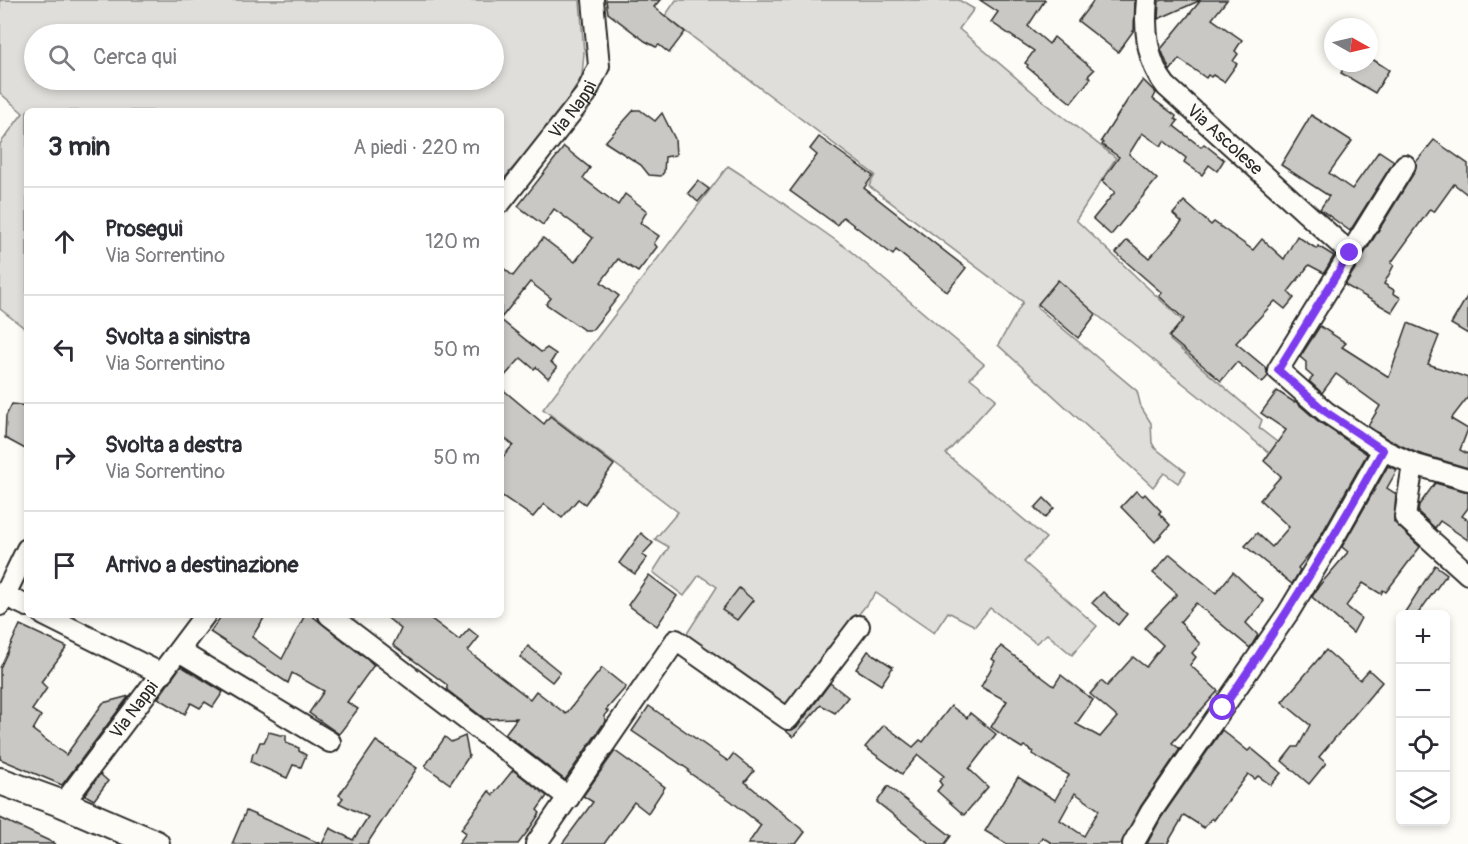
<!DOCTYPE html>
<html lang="it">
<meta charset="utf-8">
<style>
:root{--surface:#fff;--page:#f2f2f3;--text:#2b2b33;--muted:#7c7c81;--line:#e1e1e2}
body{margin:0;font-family:Pangolin,sans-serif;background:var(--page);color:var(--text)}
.controls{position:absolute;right:18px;bottom:18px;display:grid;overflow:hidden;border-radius:9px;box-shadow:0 3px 9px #0003}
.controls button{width:54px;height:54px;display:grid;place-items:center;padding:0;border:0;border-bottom:2px solid var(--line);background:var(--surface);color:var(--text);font:30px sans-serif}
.compass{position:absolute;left:1324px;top:18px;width:54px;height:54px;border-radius:50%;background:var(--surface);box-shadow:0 3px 9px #0003;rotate:98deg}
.stop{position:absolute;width:18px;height:18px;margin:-14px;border:4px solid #7c3aed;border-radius:50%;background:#fff}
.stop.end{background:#7c3aed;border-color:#fff;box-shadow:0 2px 6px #0008}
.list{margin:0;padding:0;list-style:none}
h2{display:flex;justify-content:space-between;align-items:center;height:78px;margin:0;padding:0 24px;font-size:26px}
h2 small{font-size:20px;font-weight:400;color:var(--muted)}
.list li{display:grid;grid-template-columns:39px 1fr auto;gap:18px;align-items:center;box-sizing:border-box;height:108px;padding:0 24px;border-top:2px solid var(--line)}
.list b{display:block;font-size:22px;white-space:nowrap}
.list p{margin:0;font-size:20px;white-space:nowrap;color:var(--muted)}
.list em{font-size:20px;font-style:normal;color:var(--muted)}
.icon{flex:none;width:33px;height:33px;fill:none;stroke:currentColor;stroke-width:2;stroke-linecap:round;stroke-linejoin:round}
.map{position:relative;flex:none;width:1468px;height:844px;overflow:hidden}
.search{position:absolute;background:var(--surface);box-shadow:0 3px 9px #0003;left:24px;top:24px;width:480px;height:66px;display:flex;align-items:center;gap:15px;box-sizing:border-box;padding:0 21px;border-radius:33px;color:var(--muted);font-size:22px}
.panel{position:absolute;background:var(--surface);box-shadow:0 3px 9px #0003;left:24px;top:108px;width:480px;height:510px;border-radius:9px}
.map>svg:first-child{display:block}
.green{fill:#dfdeda;stroke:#858482;stroke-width:1.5;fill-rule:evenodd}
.building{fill:#c9c8c4;stroke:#2b2b2b;stroke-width:1.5;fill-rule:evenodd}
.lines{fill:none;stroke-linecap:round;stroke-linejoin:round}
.minor-casing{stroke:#2b2b2b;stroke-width:24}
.tertiary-casing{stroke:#2b2b2b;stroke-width:30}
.minor{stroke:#fdfcf7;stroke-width:20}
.tertiary{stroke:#fdfcf7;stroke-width:26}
.route{stroke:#7c3aed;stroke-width:8}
.labels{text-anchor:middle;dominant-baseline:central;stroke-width:4.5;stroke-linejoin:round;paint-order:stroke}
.street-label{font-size:18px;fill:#2b2b2b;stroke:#fdfcf7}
</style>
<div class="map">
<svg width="1468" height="844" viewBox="0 0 1468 844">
<rect width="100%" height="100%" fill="#fdfcf7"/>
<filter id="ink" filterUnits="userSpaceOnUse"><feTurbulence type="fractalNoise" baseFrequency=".0167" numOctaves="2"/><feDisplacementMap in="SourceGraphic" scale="12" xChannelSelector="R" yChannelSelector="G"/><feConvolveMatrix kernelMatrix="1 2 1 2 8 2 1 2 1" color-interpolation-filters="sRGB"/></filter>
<g filter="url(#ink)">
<g class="green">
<path d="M0,0H580L584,53L582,76L563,109L501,182V111H27V330L0,309V144L23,113L0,93ZM34,34H494V80H34Z"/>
<polygon points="676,0 959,0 974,9 959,29 1048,105 1116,158 1076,220 1183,321 1170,340 1262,420 1259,428 1332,485 1324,499 1244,432 1057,283 1037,307 1137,391 1141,407 1151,423 1152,443 1155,448 1186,472 1178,483 1164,473 1153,487 998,345 1023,302 869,186 875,175 665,16"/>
<polygon points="728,166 756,184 848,249 984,364 970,378 996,399 946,454 1046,538 1024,562 1097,626 1072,655 1047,634 1036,643 990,608 975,626 948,612 934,633 876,593 783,707 684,638 717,587 699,575 684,596 653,572 669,547 655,539 678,512 543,409"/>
</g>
<g class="building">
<polygon points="606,0 660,0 654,7 685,32 669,53 659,45 656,47 645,41 608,13"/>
<polygon points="980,0 1045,0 1028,26 1049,44 1054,37 1094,70 1088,76 1091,78 1071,103 1027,67 1028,65 1025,63 1034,51 991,22 998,12"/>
<polygon points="1094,0 1135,0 1134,30 1118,52 1078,21"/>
<polygon points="1163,0 1227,0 1212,19 1242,40 1235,51 1238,54 1233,61 1237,64 1224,82 1213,75 1211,77 1208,75 1206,78 1179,59 1170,71 1161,49 1201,0 1158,19 1159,1"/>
<polygon points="1369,57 1389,70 1375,93 1341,73 1346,63 1369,63"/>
<polygon points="1143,80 1156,93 1153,99 1176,116 1175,119 1178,121 1174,126 1201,147 1204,144 1224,160 1217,171 1209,165 1202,175 1184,162 1186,158 1164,141 1161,146 1142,133 1129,154 1157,179 1111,235 1093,219 1115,192 1102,181 1119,157 1102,145 1103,143 1101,141 1134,90 1135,91"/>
<polygon points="634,110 640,110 655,121 662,113 675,139 676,155 665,157 664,172 661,176 649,175 641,165 605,142"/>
<polygon points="1311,115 1352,141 1329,173 1352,189 1379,151 1394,161 1350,231 1320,209 1329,196 1281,165"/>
<polygon points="819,137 873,176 864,188 966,268 947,292 896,250 893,255 843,217 837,225 790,191 817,155 810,149"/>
<polygon points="1434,140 1468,164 1468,195 1454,184 1434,212 1430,209 1391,263 1394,265 1384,284 1394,290 1393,293 1401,298 1392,312 1345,285 1415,171 1416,162"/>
<polygon points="564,147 590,168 583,178 618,205 625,194 647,211 640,223 659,236 654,243 657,247 638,272 618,259 601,282 619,296 592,330 584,330 546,304 551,298 530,282 501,318 501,266 513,276 543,238 575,262 593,238 554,209 543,225 518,206"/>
<polygon points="698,181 709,189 698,202 688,193"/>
<polygon points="1184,201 1211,225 1214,222 1253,250 1262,239 1284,259 1297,236 1317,249 1318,246 1334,256 1324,273 1309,265 1288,292 1294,298 1285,309 1275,301 1236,343 1266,368 1268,376 1262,383 1237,362 1221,381 1169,337 1184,319 1159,296 1162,293 1116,253 1127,240 1149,258 1182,222 1173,214"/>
<polygon points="1058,280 1096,314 1078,338 1038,304"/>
<polygon points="1468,295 1468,334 1451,324"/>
<polygon points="501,320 541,352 547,348 556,354 551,362 557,368 548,378 536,367 534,369 521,358 501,380"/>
<polygon points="1408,323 1439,336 1428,364 1468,378 1468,397 1451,419 1468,429 1460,450 1468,454 1468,468 1417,453 1389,440 1368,426 1380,406 1336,374 1322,393 1309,381 1313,377 1306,371 1306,362 1300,357 1320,326 1346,343 1342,347 1389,377"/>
<polygon points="501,388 544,424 550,416 614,465 585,504 578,499 562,518 544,504 533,517 501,495 501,459 513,445 501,435"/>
<polygon points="1277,391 1294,402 1295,401 1319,422 1367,454 1313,549 1298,568 1300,570 1292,584 1245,546 1257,533 1272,547 1289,527 1260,500 1281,476 1264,461 1286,430 1261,413"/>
<polygon points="12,404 27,406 27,450 5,438 6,416"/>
<polygon points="1388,466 1397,470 1387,488 1396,494 1394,522 1420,547 1386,592 1383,590 1381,594 1363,583 1346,606 1361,618 1353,633 1312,597 1319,586 1348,552 1342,547"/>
<polygon points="1435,483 1468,492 1468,508 1462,516 1468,520 1468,540 1440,521 1435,528 1418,512 1419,505"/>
<polygon points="1136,491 1143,496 1145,494 1161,511 1159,513 1170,525 1155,542 1121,507"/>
<polygon points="1044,498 1054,508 1045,518 1035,508"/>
<polygon points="641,533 653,543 642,555 647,558 635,574 619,563"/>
<path d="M1170,554L1216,593L1233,572L1264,601L1246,623L1258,635L1250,648L1196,603L1180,622L1200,644L1192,653L1196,657L1190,665L1218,691L1172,743L1180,749L1141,806L1121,844H1053L1042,837L1038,844H1007L985,831L1018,777L1055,800L1069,775L1032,754L1033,752L1024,746L1022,748L1014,743L991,727L1007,701L981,687L995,661L992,659L1001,646L1054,686L1061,675L1093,700L1076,724L1100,737L1117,717L1090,694L1101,681L1107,686L1133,657L1146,667L1163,645L1145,628L1177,594L1153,573ZM1075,793L1099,810L1084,836L1060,820Z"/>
<polygon points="1435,565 1447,574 1417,615 1403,615"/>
<polygon points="649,575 677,596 657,626 628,605"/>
<polygon points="739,588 753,600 737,620 722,610"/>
<polygon points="1103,592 1127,614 1118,625 1092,603"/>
<polygon points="222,615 266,615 252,637 282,659 305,615 311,615 374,665 347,702 358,709 339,734 309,713 324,691 292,673 288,683 210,632"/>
<polygon points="384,615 426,615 459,640 469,629 479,637 468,651 530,699 536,691 566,714 602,668 626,687 606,710 608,711 604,716 606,720 565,780 505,734 517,718 485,719 447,690 447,685 393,645 401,629"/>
<polygon points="20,625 67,647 41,682 47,688 32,710 41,716 33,730 66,755 103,703 129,696 62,785 0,759 0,668"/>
<polygon points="528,646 560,672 552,682 520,657"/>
<polygon points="1326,650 1360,680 1369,670 1382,682 1319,757 1326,763 1309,784 1282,761 1293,747 1298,747 1310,725 1282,702"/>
<polygon points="868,651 893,667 881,685 856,669"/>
<polygon points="181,666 223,692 213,707 205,702 200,708 191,703 185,714 158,698"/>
<polygon points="830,683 848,697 835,713 821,705 793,737 785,730 792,730 798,726"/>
<polygon points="649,706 728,761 733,754 754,771 745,782 805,832 796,844 748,844 761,825 731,801 688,772 689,770 632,731"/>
<polygon points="951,706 967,718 970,713 996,734 969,769 988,787 964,815 937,791 942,785 939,781 944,776 918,755 902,774 865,747 884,725 913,747 920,740 923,742"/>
<polygon points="1222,730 1248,751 1251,748 1281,773 1271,785 1258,776 1255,779 1248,774 1214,820 1212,818 1204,828 1184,815 1167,844 1147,844 1161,818"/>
<polygon points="269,732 280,735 286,735 286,743 299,748 299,751 306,755 301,767 293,765 287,778 251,762 253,753 256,752 260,742 264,742"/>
<polygon points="465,736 469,756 450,784 425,766 445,737 451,742"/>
<polygon points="376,741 417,768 367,844 322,844 330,828 353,840 368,817 339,803 343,798 339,795"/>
<polygon points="615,751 665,787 648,813 634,802 604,844 562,844 593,802 583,796"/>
<polygon points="513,770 547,796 537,810 540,813 528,831 518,844 458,844 466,833 461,829 489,791 493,795"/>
<polygon points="100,774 108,781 94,800 85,795"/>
<polygon points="888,786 951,836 945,844 930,844 877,802"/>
<polygon points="246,811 321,844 232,844"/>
<polygon points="0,818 56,844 0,844"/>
</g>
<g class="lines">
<defs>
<g id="minor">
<path id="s1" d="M1147,0C1144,29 1147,63 1166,86L1350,253"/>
<path id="s2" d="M501,202L586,94L599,66L593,0"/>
<polyline points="1383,450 1326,412 1278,370 1405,165"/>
<polyline points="1413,464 1405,517 1468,574"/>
<polyline points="0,593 27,606"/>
<polyline points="0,605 27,549"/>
<polyline points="44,615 162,674"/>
<polyline points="329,615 569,798"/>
<polyline points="179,651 330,742"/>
<path id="s3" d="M63,804L205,615"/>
<polyline points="536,844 676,640 788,719 859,626"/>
<polyline points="1133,844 1151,812 1288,613 1337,532 1383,450 1413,464 1468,480"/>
</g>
<polyline id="tertiary" points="0,781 63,804 156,844"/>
</defs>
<use href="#minor" class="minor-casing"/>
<use href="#tertiary" class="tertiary-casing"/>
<use href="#minor" class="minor"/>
<use href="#tertiary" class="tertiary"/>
</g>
</g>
<g class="lines" filter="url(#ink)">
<path class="route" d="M1223,708C1281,624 1333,540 1383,450L1326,412L1278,370L1350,253"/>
</g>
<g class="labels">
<g class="street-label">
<text stroke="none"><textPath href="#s2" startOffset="117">Via Nappi</textPath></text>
<text stroke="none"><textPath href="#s1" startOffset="170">Via Ascolese</textPath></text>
<text stroke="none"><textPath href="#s3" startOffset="118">Via Nappi</textPath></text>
</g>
</g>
</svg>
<div class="controls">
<button>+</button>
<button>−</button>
<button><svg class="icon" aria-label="locate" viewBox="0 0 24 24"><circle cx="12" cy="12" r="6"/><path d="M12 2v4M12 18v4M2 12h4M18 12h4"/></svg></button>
<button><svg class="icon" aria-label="layers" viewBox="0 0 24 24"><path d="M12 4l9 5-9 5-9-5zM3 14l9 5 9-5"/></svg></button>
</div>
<svg class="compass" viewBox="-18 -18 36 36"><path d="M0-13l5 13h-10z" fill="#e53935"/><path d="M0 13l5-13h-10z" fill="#7c7c81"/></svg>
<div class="stop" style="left:1223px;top:708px"></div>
<div class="stop end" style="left:1350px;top:253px"></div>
<div class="search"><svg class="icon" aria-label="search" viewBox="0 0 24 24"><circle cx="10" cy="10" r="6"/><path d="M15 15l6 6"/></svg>Cerca qui</div>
<section class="panel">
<h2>3 min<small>A piedi · 220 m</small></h2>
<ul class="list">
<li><svg class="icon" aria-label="ahead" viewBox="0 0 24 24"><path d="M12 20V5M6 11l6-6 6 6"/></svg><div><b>Prosegui</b><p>Via Sorrentino</p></div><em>120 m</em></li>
<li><svg class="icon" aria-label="left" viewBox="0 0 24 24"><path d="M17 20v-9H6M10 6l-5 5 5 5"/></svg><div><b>Svolta a sinistra</b><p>Via Sorrentino</p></div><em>50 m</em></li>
<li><svg class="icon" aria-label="right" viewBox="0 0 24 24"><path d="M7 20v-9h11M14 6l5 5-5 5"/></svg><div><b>Svolta a destra</b><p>Via Sorrentino</p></div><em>50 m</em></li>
<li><svg class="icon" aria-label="arrive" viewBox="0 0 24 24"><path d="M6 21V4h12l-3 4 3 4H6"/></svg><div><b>Arrivo a destinazione</b></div></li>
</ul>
</section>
</div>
